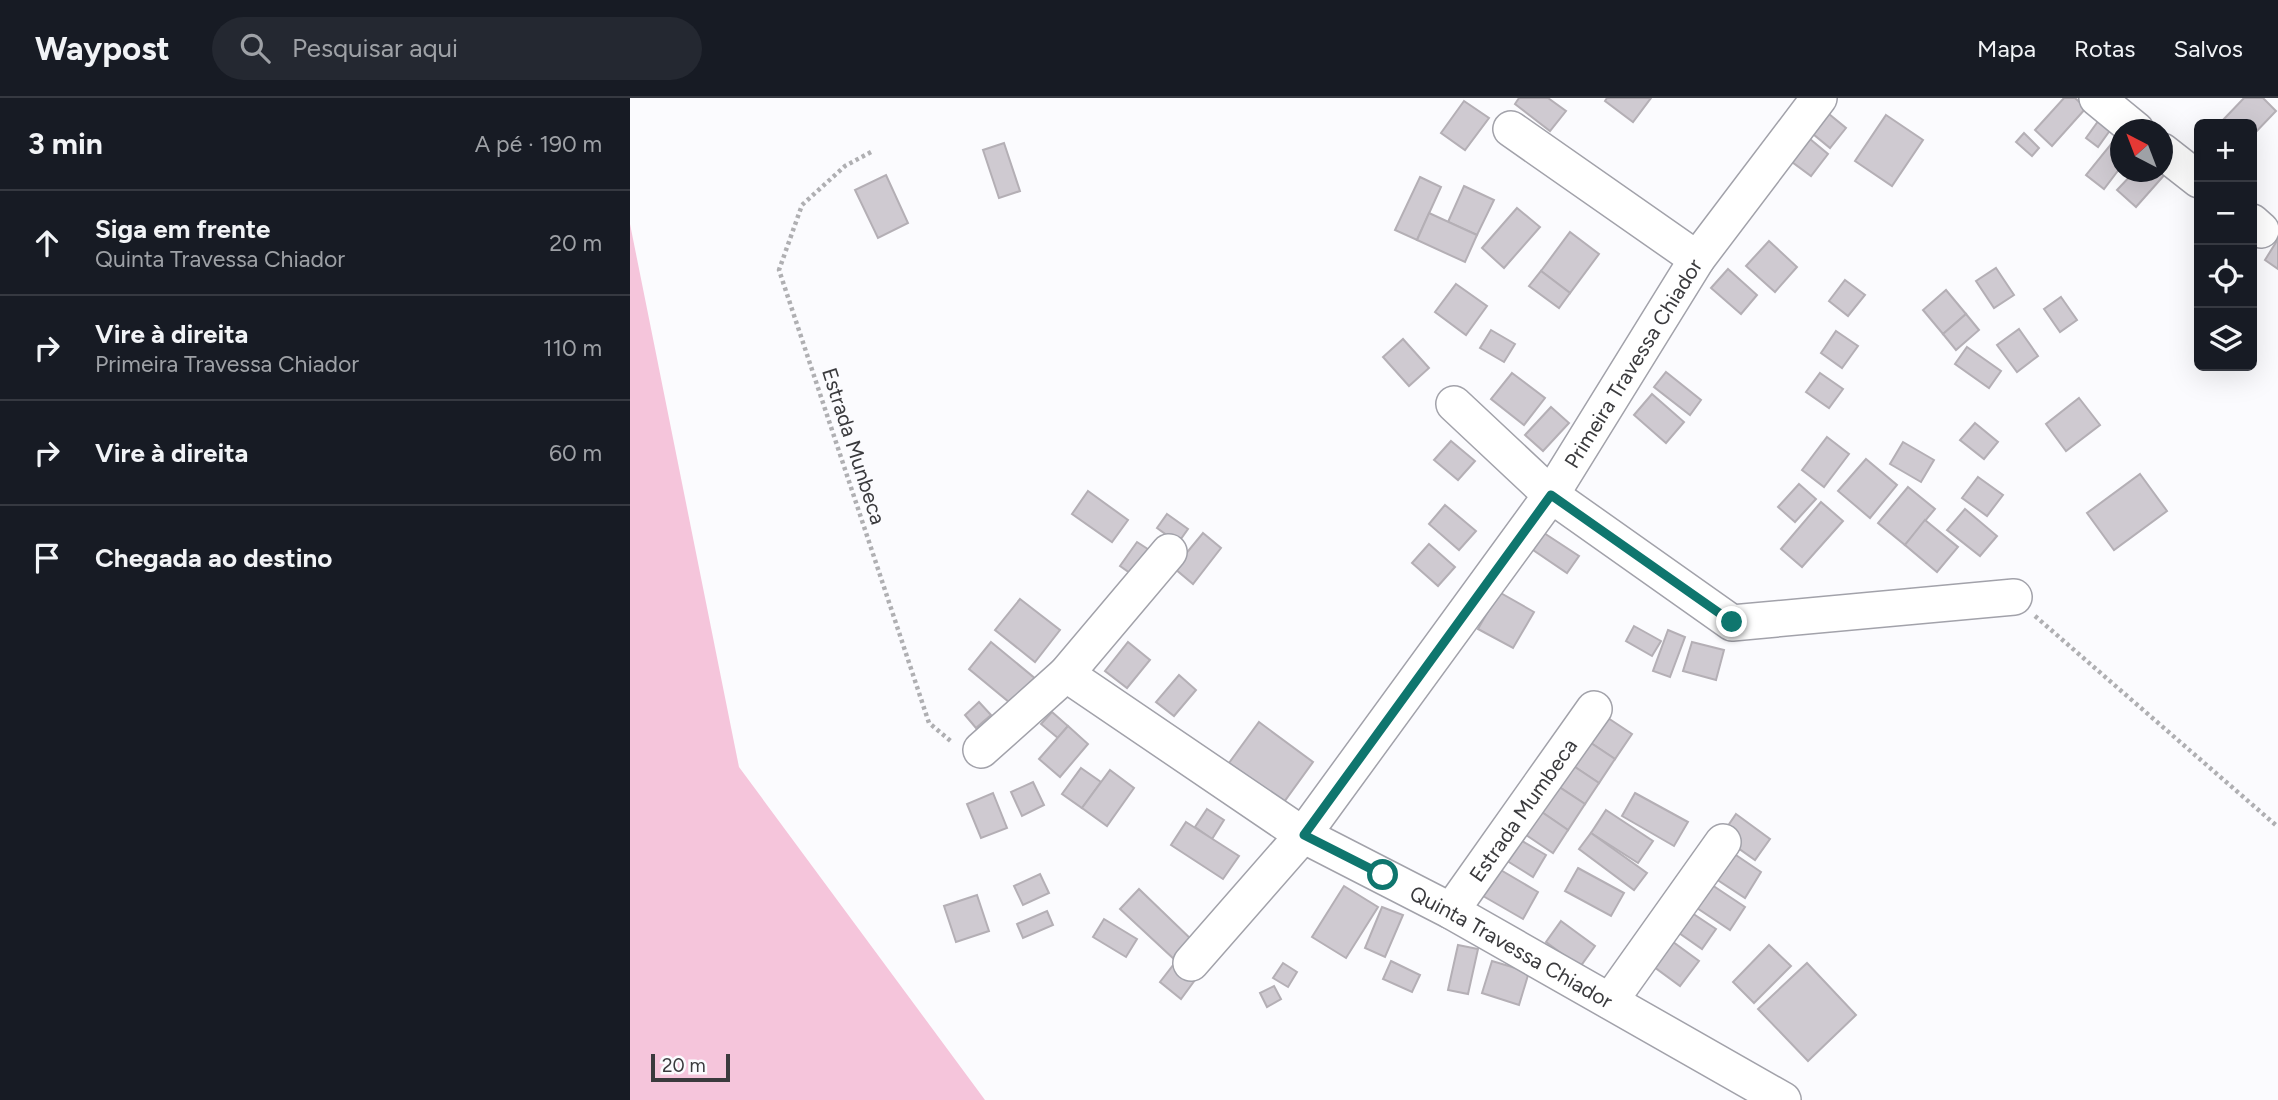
<!DOCTYPE html>
<html lang="pt">
<meta charset="utf-8">
<style>
:root{--surface:#171b24;--page:#242831;--text:#f1f3f6;--muted:#9ea1a6;--line:#363941}
body{margin:0;font-family:Figtree,sans-serif;background:var(--page);color:var(--text)}
.controls{position:absolute;right:21px;top:21px;display:grid;overflow:hidden;border-radius:10px;box-shadow:0 7px 28px #0002}
.controls button{width:63px;height:63px;display:grid;place-items:center;padding:0;border:0;border-bottom:2px solid var(--line);background:var(--surface);color:var(--text);font:35px sans-serif}
.compass{position:absolute;left:1480px;top:21px;width:63px;height:63px;border-radius:50%;background:var(--surface);box-shadow:0 7px 28px #0002;rotate:318deg}
.scale{position:absolute;left:21px;bottom:18px;width:79px;box-sizing:border-box;padding-left:7px;border:4px solid #3a3a3d;border-top:0;font-size:19px;line-height:24px;white-space:nowrap;color:#3a3a3d;-webkit-text-stroke:5px #fbfbfe;paint-order:stroke}
.stop{position:absolute;width:21px;height:21px;margin:-16px;border:5px solid #0f766e;border-radius:50%;background:#fff}
.stop.end{background:#0f766e;border-color:#fff;box-shadow:0 2px 7px #0008}
.list{margin:0;padding:0;list-style:none}
h2{display:flex;justify-content:space-between;align-items:center;height:91px;margin:0;padding:0 28px;font-size:30px}
h2 small{font-size:23px;font-weight:400;color:var(--muted)}
.list li{display:grid;grid-template-columns:46px 1fr auto;gap:21px;align-items:center;box-sizing:border-box;height:105px;padding:0 28px;border-top:2px solid var(--line)}
.list b{display:block;font-size:26px;white-space:nowrap}
.list p{margin:0;font-size:23px;white-space:nowrap;color:var(--muted)}
.list em{font-size:23px;font-style:normal;color:var(--muted)}
.icon{flex:none;width:38px;height:38px;fill:none;stroke:currentColor;stroke-width:2;stroke-linecap:round;stroke-linejoin:round}
.map{position:relative;flex:none;width:1648px;height:1002px;overflow:hidden}
header{display:flex;align-items:center;gap:42px;box-sizing:border-box;height:98px;padding:0 35px;background:var(--surface);border-bottom:2px solid var(--line)}
header strong{font-size:33px}
nav{display:flex;gap:38px;margin-inline-start:auto;font-size:24px}
.search{width:490px;height:63px;background:var(--page);display:flex;align-items:center;gap:18px;box-sizing:border-box;padding:0 24px;border-radius:38px;color:var(--muted);font-size:26px}
main{display:flex}
aside{flex:1;background:var(--surface)}
.map>svg:first-child{display:block}
.green{fill:#f5c5db}
.building{fill:#cfcad1;stroke:#b4afb5;stroke-width:2}
.lines{fill:none;stroke-linecap:round;stroke-linejoin:round}
.minor-casing{stroke:#a2a2aa;stroke-width:38}
.path{stroke:#afafb2;stroke-width:4.5;stroke-dasharray:3.5 3.5;stroke-linecap:butt}
.minor{stroke:#fff;stroke-width:35}
.route{stroke:#0f766e;stroke-width:9}
.labels{text-anchor:middle;dominant-baseline:central;stroke-width:6;stroke-linejoin:round;paint-order:stroke}
.street-label{font-size:21px;fill:#3a3a3d;stroke:#fbfbfe}
</style>
<header>
<strong>Waypost</strong>
<div class="search"><svg class="icon" aria-label="search" viewBox="0 0 24 24"><circle cx="10" cy="10" r="6"/><path d="M15 15l6 6"/></svg>Pesquisar aqui</div>
<nav><a>Mapa</a><a>Rotas</a><a>Salvos</a></nav>
</header>
<main>
<aside>
<h2>3 min<small>A pé · 190 m</small></h2>
<ul class="list">
<li><svg class="icon" aria-label="ahead" viewBox="0 0 24 24"><path d="M12 20V5M6 11l6-6 6 6"/></svg><div><b>Siga em frente</b><p>Quinta Travessa Chiador</p></div><em>20 m</em></li>
<li><svg class="icon" aria-label="right" viewBox="0 0 24 24"><path d="M7 20v-9h11M14 6l5 5-5 5"/></svg><div><b>Vire à direita</b><p>Primeira Travessa Chiador</p></div><em>110 m</em></li>
<li><svg class="icon" aria-label="right" viewBox="0 0 24 24"><path d="M7 20v-9h11M14 6l5 5-5 5"/></svg><div><b>Vire à direita</b></div><em>60 m</em></li>
<li><svg class="icon" aria-label="arrive" viewBox="0 0 24 24"><path d="M6 21V4h12l-3 4 3 4H6"/></svg><div><b>Chegada ao destino</b></div></li>
</ul>
</aside>
<div class="map">
<svg width="1648" height="1002" viewBox="0 0 1648 1002">
<rect width="100%" height="100%" fill="#fbfbfe"/>
<polygon class="green" points="0,126 109,669 355,1002 0,1002"/>
<g class="building">
<polygon points="889,0 918,0 936,13 920,33 885,6"/>
<polygon points="977,0 1021,0 1003,24 975,3"/>
<polygon points="1434,0 1445,0 1456,10 1422,48 1405,32"/>
<polygon points="1614,0 1633,0 1646,13 1622,38 1622,26 1598,26 1593,22"/>
<polygon points="834,3 859,20 835,52 811,35"/>
<polygon points="1199,16 1216,30 1200,50 1183,36"/>
<polygon points="1256,17 1293,42 1262,88 1225,63"/>
<polygon points="1469,22 1481,31 1468,49 1456,40"/>
<polygon points="1394,35 1409,50 1402,58 1386,44"/>
<polygon points="1490,35 1490,70 1474,91 1456,77"/>
<polygon points="1180,41 1198,56 1181,78 1162,64"/>
<polygon points="374,45 390,93 369,100 353,52"/>
<polygon points="1504,74 1537,74 1506,109 1487,92"/>
<polygon points="256,77 278,125 248,140 225,92"/>
<polygon points="790,79 811,89 787,142 765,132"/>
<polygon points="834,88 864,102 847,137 818,124"/>
<polygon points="887,110 910,129 874,170 852,150"/>
<polygon points="799,115 847,137 835,164 787,142"/>
<polygon points="940,134 969,156 940,195 911,173"/>
<polygon points="1648,141 1648,171 1635,162"/>
<polygon points="1139,143 1167,169 1145,194 1116,168"/>
<polygon points="1366,170 1384,197 1364,210 1346,183"/>
<polygon points="1098,171 1127,197 1111,216 1081,190"/>
<polygon points="911,173 940,195 929,210 899,188"/>
<polygon points="1215,182 1235,197 1218,218 1199,203"/>
<polygon points="826,186 857,208 836,237 805,214"/>
<polygon points="1316,192 1336,216 1313,236 1293,212"/>
<polygon points="1431,199 1447,222 1430,234 1414,211"/>
<polygon points="1336,216 1349,232 1326,252 1313,236"/>
<polygon points="1389,231 1408,258 1387,274 1367,247"/>
<polygon points="861,232 885,246 874,264 850,250"/>
<polygon points="1206,233 1228,248 1212,270 1191,255"/>
<polygon points="773,241 799,270 779,288 753,259"/>
<polygon points="1337,249 1371,273 1359,290 1325,266"/>
<polygon points="1036,274 1071,302 1060,317 1024,289"/>
<polygon points="882,275 915,300 894,327 861,301"/>
<polygon points="1190,275 1213,291 1199,310 1176,294"/>
<polygon points="1022,296 1054,324 1036,345 1004,317"/>
<polygon points="1449,300 1470,327 1436,353 1416,326"/>
<polygon points="921,309 939,325 913,353 895,337"/>
<polygon points="1345,325 1368,344 1354,361 1330,342"/>
<polygon points="1197,339 1219,356 1194,389 1172,372"/>
<polygon points="821,343 845,363 828,382 804,362"/>
<polygon points="1273,344 1304,362 1291,384 1260,366"/>
<polygon points="1236,361 1267,387 1240,420 1208,393"/>
<polygon points="1510,376 1537,413 1484,452 1457,415"/>
<polygon points="1348,379 1373,397 1357,418 1332,400"/>
<polygon points="1169,386 1186,401 1165,424 1148,409"/>
<polygon points="1278,389 1305,411 1275,447 1248,425"/>
<polygon points="458,393 498,422 482,444 442,416"/>
<polygon points="1191,404 1213,423 1172,469 1151,451"/>
<polygon points="815,407 846,433 829,452 799,426"/>
<polygon points="1335,411 1367,438 1350,458 1317,432"/>
<polygon points="537,416 558,431 548,445 527,430"/>
<polygon points="1295,422 1328,449 1307,474 1275,447"/>
<polygon points="573,435 591,450 563,486 544,470"/>
<polygon points="914,435 949,458 937,475 903,452"/>
<polygon points="507,444 527,457 510,482 490,468"/>
<polygon points="799,446 825,469 808,488 782,465"/>
<polygon points="869,494 904,514 883,550 848,531"/>
<polygon points="390,501 430,532 405,564 365,532"/>
<polygon points="1004,528 1031,543 1022,558 996,543"/>
<polygon points="1038,532 1055,539 1040,579 1023,573"/>
<polygon points="361,544 407,582 385,609 339,571"/>
<polygon points="498,544 520,562 497,590 475,573"/>
<polygon points="1062,544 1094,552 1086,582 1053,573"/>
<polygon points="549,577 566,592 544,618 526,604"/>
<polygon points="349,604 361,617 346,630 335,617"/>
<polygon points="422,614 438,628 428,640 411,626"/>
<polygon points="972,616 1002,636 985,661 955,641"/>
<polygon points="629,624 683,664 654,704 599,665"/>
<polygon points="438,628 458,646 430,679 409,661"/>
<polygon points="955,641 985,661 969,685 939,665"/>
<polygon points="939,665 969,685 955,706 925,686"/>
<polygon points="451,670 471,684 452,710 432,696"/>
<polygon points="480,672 504,690 477,728 452,710"/>
<polygon points="920,683 955,706 938,732 903,708"/>
<polygon points="403,684 414,707 392,718 381,694"/>
<polygon points="363,695 377,730 351,740 337,706"/>
<polygon points="1005,695 1058,724 1044,748 992,718"/>
<polygon points="903,708 938,732 923,755 887,731"/>
<polygon points="577,711 594,722 582,741 565,729"/>
<polygon points="976,712 1023,743 1008,765 961,735"/>
<polygon points="1106,716 1140,741 1125,762 1091,738"/>
<polygon points="556,724 609,758 593,781 541,747"/>
<polygon points="961,735 1017,775 1004,792 949,751"/>
<polygon points="887,740 916,757 903,779 874,761"/>
<polygon points="1097,751 1131,774 1115,800 1080,777"/>
<polygon points="948,770 994,795 981,818 935,793"/>
<polygon points="869,771 908,794 893,821 853,798"/>
<polygon points="410,776 419,795 393,807 384,788"/>
<polygon points="1073,781 1115,809 1100,832 1058,804"/>
<polygon points="714,788 748,809 716,860 682,839"/>
<polygon points="509,791 563,843 545,862 490,811"/>
<polygon points="347,797 359,833 326,844 314,808"/>
<polygon points="752,809 773,817 755,859 735,850"/>
<polygon points="1053,809 1086,831 1072,851 1039,828"/>
<polygon points="417,813 423,827 393,840 387,826"/>
<polygon points="474,821 507,841 496,859 463,839"/>
<polygon points="931,823 965,848 950,869 916,844"/>
<polygon points="1035,838 1069,863 1050,888 1016,863"/>
<polygon points="828,847 848,851 838,896 818,892"/>
<polygon points="1139,847 1161,868 1124,905 1103,884"/>
<polygon points="761,863 790,877 782,894 753,881"/>
<polygon points="862,863 899,874 889,907 852,895"/>
<polygon points="653,865 667,874 658,889 643,880"/>
<polygon points="1177,865 1226,917 1178,963 1128,911"/>
<polygon points="544,866 565,882 551,901 530,884"/>
<polygon points="644,888 651,901 637,909 630,895"/>
</g>
<g class="lines">
<defs>
<g id="minor">
<polyline points="1467,0 1506,32"/>
<polyline points="881,31 1067,161"/>
<polyline points="1532,53 1569,82"/>
<polyline points="1622,124 1631,132"/>
<polyline points="824,306 921,397 1102,525 1384,499"/>
<path id="s1" d="M436,576L673,737L821,813L1153,1002"/>
<polyline points="351,652 436,576 539,454"/>
<path id="s2" d="M821,813L964,611"/>
<path id="s3" d="M561,865L673,737L921,397L1067,161L1189,0"/>
<polyline points="980,903 1093,744"/>
</g>
</defs>
<use href="#minor" class="minor-casing"/>
<g class="path">
<polyline points="241,54 215,68 172,107 149,172 299,625 323,645"/>
<polyline points="1405,518 1648,729"/>
</g>
<use href="#minor" class="minor"/>
</g>
<g class="lines">
<polyline class="route" points="753,777 674,737 921,397 1102,524"/>
</g>
<g class="labels">
<g class="street-label">
<text stroke="none"><textPath href="#s3" startOffset="746">Primeira Travessa Chiador</textPath></text>
<text transform="translate(224 348) rotate(72)">Estrada Munbeca</text>
<text stroke="none"><textPath href="#s2" startOffset="124">Estrada Mumbeca</textPath></text>
<text stroke="none"><textPath href="#s1" startOffset="523">Quinta Travessa Chiador</textPath></text>
</g>
</g>
</svg>
<div class="controls">
<button>+</button>
<button>−</button>
<button><svg class="icon" aria-label="locate" viewBox="0 0 24 24"><circle cx="12" cy="12" r="6"/><path d="M12 2v4M12 18v4M2 12h4M18 12h4"/></svg></button>
<button><svg class="icon" aria-label="layers" viewBox="0 0 24 24"><path d="M12 4l9 5-9 5-9-5zM3 14l9 5 9-5"/></svg></button>
</div>
<svg class="compass" viewBox="-18 -18 36 36"><path d="M0-13l5 13h-10z" fill="#e53935"/><path d="M0 13l5-13h-10z" fill="#9ea1a6"/></svg>
<div class="scale">20 m</div>
<div class="stop" style="left:753px;top:777px"></div>
<div class="stop end" style="left:1102px;top:524px"></div>
</div>
</main>
